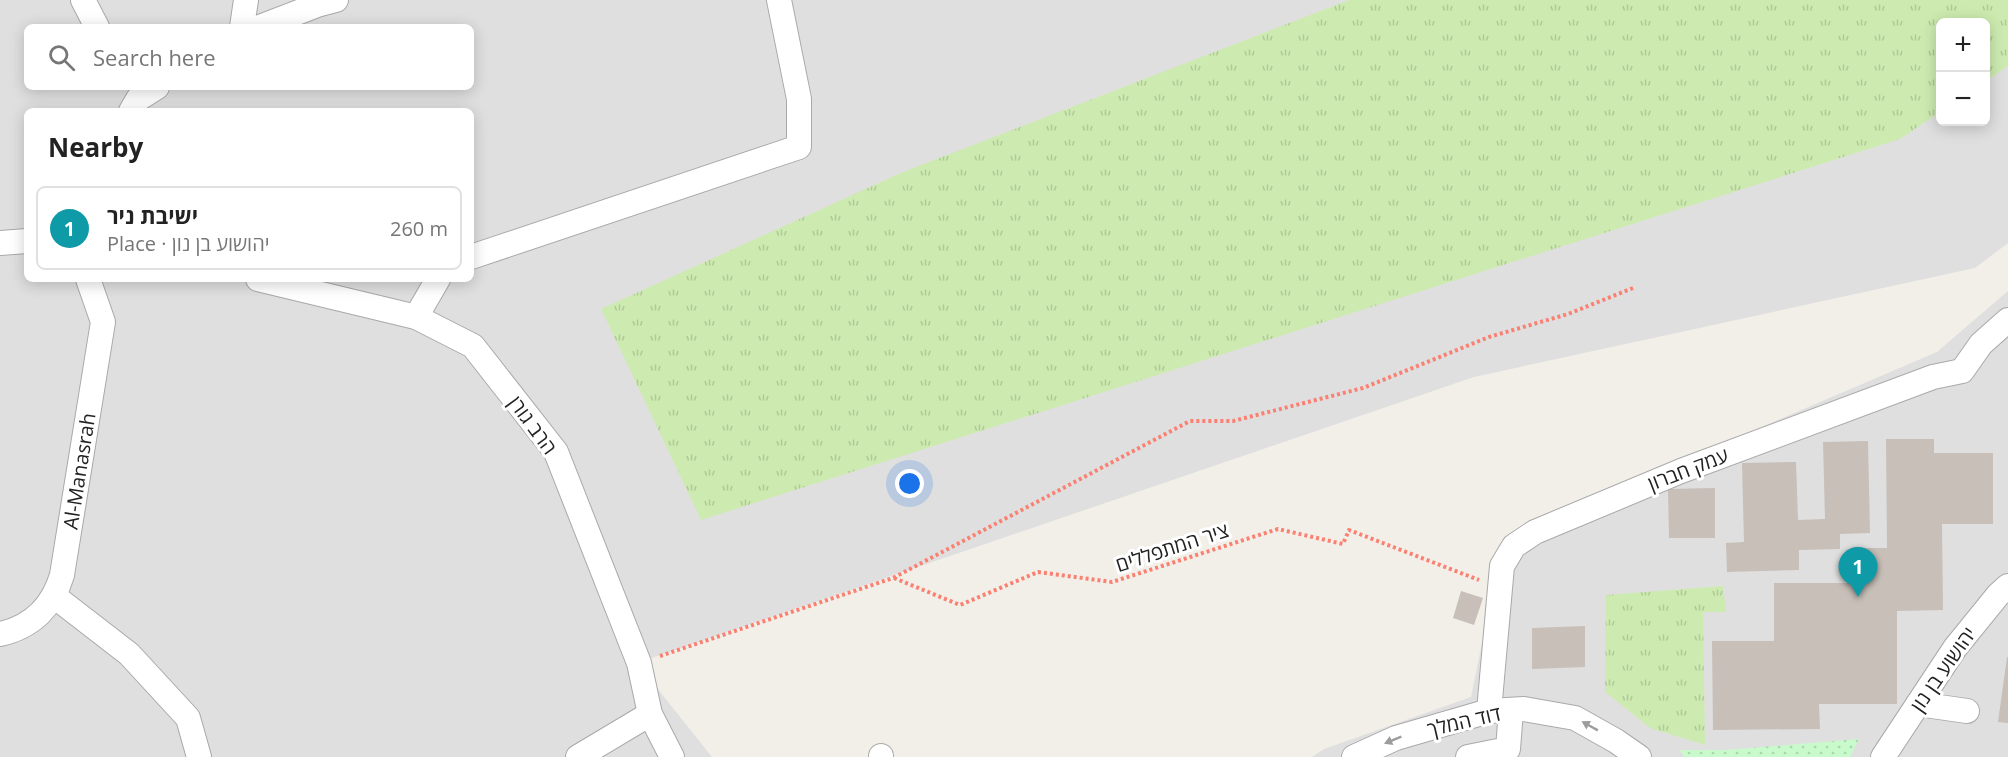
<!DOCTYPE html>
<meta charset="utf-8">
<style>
:root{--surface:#fff;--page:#f6f6f6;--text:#222;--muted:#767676;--line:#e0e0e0;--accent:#d40000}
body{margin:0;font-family:"Open Sans","Noto Sans Hebrew",sans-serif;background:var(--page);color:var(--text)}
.controls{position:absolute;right:18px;top:18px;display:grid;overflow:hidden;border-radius:9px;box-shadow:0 3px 15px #0003}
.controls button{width:54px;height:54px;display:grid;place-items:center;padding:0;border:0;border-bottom:2px solid var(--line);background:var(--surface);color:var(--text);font:30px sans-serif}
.you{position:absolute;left:910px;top:484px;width:21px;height:21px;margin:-15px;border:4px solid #fff;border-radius:50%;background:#1a73e8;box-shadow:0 0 0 9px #1a73e833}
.badge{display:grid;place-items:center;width:39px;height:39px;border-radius:50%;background:var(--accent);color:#fff;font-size:20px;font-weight:700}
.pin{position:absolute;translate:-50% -50px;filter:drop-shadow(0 2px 3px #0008)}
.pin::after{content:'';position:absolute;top:32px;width:21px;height:18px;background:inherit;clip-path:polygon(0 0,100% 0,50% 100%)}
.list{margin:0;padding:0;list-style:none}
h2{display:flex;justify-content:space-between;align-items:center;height:78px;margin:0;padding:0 24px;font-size:26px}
h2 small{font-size:20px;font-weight:400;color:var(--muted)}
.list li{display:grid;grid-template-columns:39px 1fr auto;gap:18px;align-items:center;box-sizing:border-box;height:84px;margin:0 12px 12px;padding:0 12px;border:2px solid var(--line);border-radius:9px}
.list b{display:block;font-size:22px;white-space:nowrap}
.list p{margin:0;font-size:20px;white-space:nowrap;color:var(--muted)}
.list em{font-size:20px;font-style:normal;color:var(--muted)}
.icon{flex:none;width:33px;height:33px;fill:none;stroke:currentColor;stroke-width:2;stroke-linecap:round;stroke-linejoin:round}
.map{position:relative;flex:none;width:2008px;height:757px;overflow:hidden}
.search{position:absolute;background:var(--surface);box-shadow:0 3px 15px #0003;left:24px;top:24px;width:450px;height:66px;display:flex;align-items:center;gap:15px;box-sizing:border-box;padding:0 21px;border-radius:9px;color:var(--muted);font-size:22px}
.panel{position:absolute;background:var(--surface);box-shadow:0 3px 15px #0003;left:24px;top:108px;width:450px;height:174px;border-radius:9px}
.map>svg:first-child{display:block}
.residential{fill:#e0dfdf;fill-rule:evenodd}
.grass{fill:url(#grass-tufts)}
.park{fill:url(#park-dots)}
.building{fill:#c7bfb8}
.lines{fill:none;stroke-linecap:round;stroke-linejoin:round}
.minor-casing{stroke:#a9a9a9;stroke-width:26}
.path{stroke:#fa8072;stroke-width:4;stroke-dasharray:3 3;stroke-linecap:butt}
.minor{stroke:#fff;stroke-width:24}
.oneway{fill:#9c9c9c}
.labels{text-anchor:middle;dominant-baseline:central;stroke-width:6;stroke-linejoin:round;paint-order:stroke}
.street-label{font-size:20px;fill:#222;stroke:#fff}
</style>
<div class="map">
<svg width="2008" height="757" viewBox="0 0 2008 757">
<defs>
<pattern id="grass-tufts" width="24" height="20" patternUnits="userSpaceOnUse" patternTransform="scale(1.5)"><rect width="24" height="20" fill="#cdebb0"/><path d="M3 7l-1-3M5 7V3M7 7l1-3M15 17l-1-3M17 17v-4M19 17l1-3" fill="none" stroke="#b0c997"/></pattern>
<pattern id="park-dots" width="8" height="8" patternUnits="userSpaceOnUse" patternTransform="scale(1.5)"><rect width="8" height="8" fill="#c8facc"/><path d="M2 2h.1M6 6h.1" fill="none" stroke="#acd6af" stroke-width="1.8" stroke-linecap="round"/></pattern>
</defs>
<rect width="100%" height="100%" fill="#f2efe9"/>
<g class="residential">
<path d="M0,0H2008V243L1975,268L1474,377L637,663L712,757H0ZM1940,22H1986V122H1940ZM27,27H471V87H27ZM27,111H471V279H27Z"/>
<polygon points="2008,291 2008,757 1312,757 1324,749 1471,697 1504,537 1937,352"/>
</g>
<g class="grass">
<polygon points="1349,0 2008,0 2008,66 1986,81 1986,22 1940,22 1940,112 1900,139 701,520 601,309 903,172"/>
<polygon points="1723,586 1726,612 1703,612 1705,745 1650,728 1605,692 1606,595"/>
</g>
<polygon class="park" points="1859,739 1850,757 1684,757 1680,750 1726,750"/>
<g class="building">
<polygon points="1886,439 1934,439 1934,453 1993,453 1993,524 1942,524 1943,610 1897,611 1897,704 1819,704 1820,729 1713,730 1712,641 1774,641 1774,583 1851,583 1851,548 1887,548"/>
<polygon points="1868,441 1870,533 1840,534 1840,549 1799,550 1799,570 1727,572 1726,543 1744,542 1742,463 1796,462 1798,520 1825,519 1823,442"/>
<polygon points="1715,488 1715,538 1669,538 1668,489"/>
<polygon points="1461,591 1483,598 1474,625 1453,618"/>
<polygon points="1585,626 1585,667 1532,669 1532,628"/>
<polygon points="2007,657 2008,657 2008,723 1998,722"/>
</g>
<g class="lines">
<defs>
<g id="minor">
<polyline points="83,0 97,27"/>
<polyline points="242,27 246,0"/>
<polyline points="260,27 317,5 336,0"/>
<polyline points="131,111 138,99 157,87"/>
<polyline points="0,243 27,241"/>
<polyline points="471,257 799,147 799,99 779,0"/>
<polyline points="258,279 416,317 473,346 556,452 639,663 650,714 672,757"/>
<polyline points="416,317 438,279"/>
<polyline points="54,596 129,654 188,718 199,757"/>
<path d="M0,634C32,627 53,606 62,575L103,322L88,279"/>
<polyline points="1918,704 1967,711"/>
<polyline points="1489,711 1502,566 1514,546 1535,532 1681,471 1933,377 1962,371 1981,344 2008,320"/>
<polyline points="578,757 650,714"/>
<polyline points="881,757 881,756"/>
<polyline points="1354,757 1396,738 1489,711 1524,709 1575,718 1616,741 1639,757"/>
<polyline points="1468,757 1508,749 1511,710"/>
<polyline points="1883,757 1955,648 1998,595 2008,586"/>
</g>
</defs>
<use href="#minor" class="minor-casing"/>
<g class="path">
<polyline points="894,578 960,605 1038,572 1112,582 1278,529 1343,544 1349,530 1479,580"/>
<polyline points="660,656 893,578 1190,421 1233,421 1363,388 1489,337 1568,314 1633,288"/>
</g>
<use href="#minor" class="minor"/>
</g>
<defs><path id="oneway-solid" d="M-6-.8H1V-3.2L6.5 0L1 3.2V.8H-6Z" transform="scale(1.5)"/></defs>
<g class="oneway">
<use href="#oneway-solid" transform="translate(1590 726) rotate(-151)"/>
<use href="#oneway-solid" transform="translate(1393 740) rotate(158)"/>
</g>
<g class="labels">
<g class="street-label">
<text transform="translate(533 425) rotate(54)">הרב גורן</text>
<text transform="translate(1688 469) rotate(-21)">עמק חברון</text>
<text transform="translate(79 471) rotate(-81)">Al-Manasrah</text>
<text transform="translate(1172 547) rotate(-18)">ציר המתפללים</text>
<text transform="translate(1943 669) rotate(-55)">יהושוע בן נון</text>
<text transform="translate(1464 721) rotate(-13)">דוד המלך</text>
</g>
</g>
</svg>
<div class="controls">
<button>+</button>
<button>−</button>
</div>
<div class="you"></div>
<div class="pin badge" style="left:1858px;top:597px;background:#0f9aa8">1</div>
<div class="search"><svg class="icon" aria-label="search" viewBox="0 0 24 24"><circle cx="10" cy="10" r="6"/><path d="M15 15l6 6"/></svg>Search here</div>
<section class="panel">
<h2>Nearby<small></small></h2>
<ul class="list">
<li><span class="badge" style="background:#0f9aa8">1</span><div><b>ישיבת ניר</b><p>Place · יהושוע בן נון</p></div><em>260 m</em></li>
</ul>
</section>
</div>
